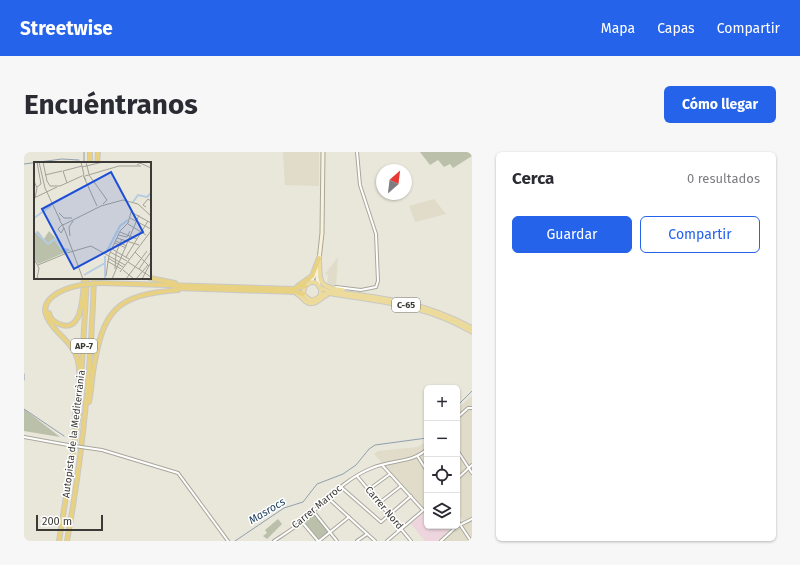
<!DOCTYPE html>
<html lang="es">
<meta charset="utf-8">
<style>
:root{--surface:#fff;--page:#f7f7f7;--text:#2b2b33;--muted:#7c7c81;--line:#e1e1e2;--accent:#2563eb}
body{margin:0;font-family:"Fira Sans",sans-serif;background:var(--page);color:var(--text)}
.controls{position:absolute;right:12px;bottom:12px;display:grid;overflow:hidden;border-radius:6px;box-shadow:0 1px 3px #0004}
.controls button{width:36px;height:36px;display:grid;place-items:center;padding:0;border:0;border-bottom:1px solid var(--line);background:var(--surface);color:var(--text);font:20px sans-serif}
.compass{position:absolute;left:352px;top:12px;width:36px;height:36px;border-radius:50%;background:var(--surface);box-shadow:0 1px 3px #0004;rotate:28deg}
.scale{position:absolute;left:12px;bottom:10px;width:67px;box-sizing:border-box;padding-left:4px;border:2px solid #3b3a36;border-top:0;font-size:11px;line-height:14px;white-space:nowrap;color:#3b3a36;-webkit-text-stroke:3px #fff;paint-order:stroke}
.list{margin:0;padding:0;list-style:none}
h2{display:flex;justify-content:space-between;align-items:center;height:52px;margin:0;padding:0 16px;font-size:17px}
h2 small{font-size:13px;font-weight:400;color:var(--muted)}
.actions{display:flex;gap:8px;padding:12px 16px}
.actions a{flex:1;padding:9px 0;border:1px solid var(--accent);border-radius:6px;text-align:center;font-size:14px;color:var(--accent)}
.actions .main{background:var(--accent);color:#fff}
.icon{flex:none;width:22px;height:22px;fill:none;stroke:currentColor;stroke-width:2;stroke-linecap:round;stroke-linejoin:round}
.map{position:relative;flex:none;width:448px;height:389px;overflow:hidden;border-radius:6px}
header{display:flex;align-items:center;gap:24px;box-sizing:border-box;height:56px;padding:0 20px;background:var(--accent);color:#fff}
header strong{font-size:19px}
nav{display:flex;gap:22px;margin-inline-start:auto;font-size:14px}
.intro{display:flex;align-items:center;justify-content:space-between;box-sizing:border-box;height:96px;padding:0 24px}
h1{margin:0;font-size:28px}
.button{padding:10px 18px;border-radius:6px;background:var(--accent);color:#fff;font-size:14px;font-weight:700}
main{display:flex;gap:24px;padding:0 24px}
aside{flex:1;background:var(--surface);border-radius:6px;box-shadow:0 1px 3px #0004}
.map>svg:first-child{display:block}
.built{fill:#e0dcc9}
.education{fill:#edd4dd}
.green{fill:#bac0aa}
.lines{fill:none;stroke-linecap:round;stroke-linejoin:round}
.stream{stroke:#90a0b0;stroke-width:1}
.minor-casing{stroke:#a9a79c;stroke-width:4}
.secondary-casing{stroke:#a9a79c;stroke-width:5}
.trunk-casing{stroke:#c8c8c7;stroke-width:5.5}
.motorway-casing{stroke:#c8c8c7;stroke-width:6}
.minor{stroke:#fff;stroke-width:2}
.secondary{stroke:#f8f2da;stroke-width:3}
.trunk{stroke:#ecdb9b;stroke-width:3.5}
.motorway{stroke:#e8d282;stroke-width:4}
.minor-bridge-casing{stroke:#a9a79c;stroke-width:4;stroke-linecap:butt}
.motorway-bridge-casing{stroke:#c8c8c7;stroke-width:6;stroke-linecap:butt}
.minor-bridge{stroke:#fff;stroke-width:2}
.motorway-bridge{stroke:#e8d282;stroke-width:4}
.labels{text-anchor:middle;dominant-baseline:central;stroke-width:3;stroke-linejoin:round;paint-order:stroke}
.shield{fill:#fff;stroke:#767572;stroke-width:1}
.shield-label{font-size:9px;font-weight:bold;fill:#3b3a36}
.street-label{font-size:10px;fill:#3b3a36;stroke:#fff}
.water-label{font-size:11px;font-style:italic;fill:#1a3d5f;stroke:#fff}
.inset-river{fill:none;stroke:#b5cce4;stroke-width:2}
.inset-road{fill:none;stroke:#a3a198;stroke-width:1}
.view{fill:#1d4ed8;fill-opacity:0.15;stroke:#1d4ed8;stroke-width:2}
.inset-edge{fill:none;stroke:#3b3a36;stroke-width:2}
</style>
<header>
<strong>Streetwise</strong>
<nav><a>Mapa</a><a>Capas</a><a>Compartir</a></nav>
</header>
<div class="intro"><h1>Encuéntranos</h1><a class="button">Cómo llegar</a></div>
<main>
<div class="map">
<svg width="448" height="389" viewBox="0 0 448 389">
<rect width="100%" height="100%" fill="#e9e6da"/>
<g class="built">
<polygon points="259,0 295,0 295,34 261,33"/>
<polygon points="410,47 422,62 391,70 385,54"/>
<polygon points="314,105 312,135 306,134 303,132 304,123 301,122"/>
<polygon points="448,244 448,389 415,389 439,369 433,360 433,257"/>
<polygon points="403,289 403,354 400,357 350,302 354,299 394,295"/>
</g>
<polygon class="education" points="403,358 403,374 423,374 425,378 414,389 401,389 387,372"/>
<g class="green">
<polygon points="396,0 448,0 448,4 429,16 426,12 420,15 414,8 406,13"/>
<polygon points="0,257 36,285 0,279"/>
<polygon points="289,361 304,380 294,388 280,370"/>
<polygon points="254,367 258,372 243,387 239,384 243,381 241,378"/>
</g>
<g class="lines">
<g class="stream">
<polyline points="60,11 60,0"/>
<polyline points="0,12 38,7 55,8"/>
<polyline points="0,222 0,228"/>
<polyline points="433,254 448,239"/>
<polyline points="0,257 40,284"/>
<polyline points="211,389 260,356 279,350 293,332 319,322 332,313 345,297 351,293 403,286"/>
</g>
<defs>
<g id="minor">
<polyline points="312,135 337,138 352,135 354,129 352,82 336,33 333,0"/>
<polyline points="433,266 444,256 448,256"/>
<polyline points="0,285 44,293"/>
<polyline points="64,296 78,298 154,321 204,389"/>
<polyline points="433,298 448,321"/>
<polyline points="394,305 403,319"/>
<polyline points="358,313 399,358"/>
<polyline points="333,324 387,389"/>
<polyline points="433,327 448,313"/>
<polyline points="317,335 357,370 387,344"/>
<polyline points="344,338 366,322"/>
<polyline points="303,345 351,389"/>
<polyline points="355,351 377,334"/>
<polyline points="289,359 313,389"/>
<polyline points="433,368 447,389"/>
<polyline points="278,370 294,389"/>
<path d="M250,389C259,383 269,377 277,370C300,351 320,327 348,316C366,308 389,311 403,297"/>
<polyline points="295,389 325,365"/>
<polyline points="333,389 343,382"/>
<polyline points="363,389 403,355"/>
<polyline points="417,389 432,375 448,367"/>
</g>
<g id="secondary">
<polyline points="295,108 298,81 299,0"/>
<polyline points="294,116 293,126 295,133"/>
<polyline points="287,130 292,120"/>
</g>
<g id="trunk">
<path d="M295,107C297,129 292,135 319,138"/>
<path d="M297,136L304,139C355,145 402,150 448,176"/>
<path d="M273,142C277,144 278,146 281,149C290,156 296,146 303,143"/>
<path d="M296,144L297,138L293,131L287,130L281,134L279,142L286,148C294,149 296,142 304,141C356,150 401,152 448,180"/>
</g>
<g id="motorway">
<polyline points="66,11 66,0"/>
<polyline points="73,11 74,0"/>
<polyline points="126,126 151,131"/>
<polyline points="76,131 269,137 281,134"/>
<polyline points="274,134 288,124 295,106"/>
<polyline points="151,136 272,140 279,142"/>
<path d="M25,161C26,167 30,170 35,172C60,183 59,139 60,126"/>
<path d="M65,250C67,240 68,230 69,220C79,158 91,143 154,138"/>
<path d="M50,274C52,254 58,229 54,209C50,191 34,184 25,169C11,147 40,136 57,133"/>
<polyline points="35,389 55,262 63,126"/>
<path d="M43,389C59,302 67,215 70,126"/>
</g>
</defs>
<use href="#minor" class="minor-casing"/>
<use href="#secondary" class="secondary-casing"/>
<use href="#trunk" class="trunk-casing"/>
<use href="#motorway" class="motorway-casing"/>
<use href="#minor" class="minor"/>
<use href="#secondary" class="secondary"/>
<use href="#trunk" class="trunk"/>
<use href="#motorway" class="motorway"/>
<defs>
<polyline id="minor-bridge" points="44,293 64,296"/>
<polyline id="motorway-bridge" points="57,133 76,131"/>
</defs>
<use href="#minor-bridge" class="minor-bridge-casing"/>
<use href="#motorway-bridge" class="motorway-bridge-casing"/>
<use href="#minor-bridge" class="minor-bridge"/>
<use href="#motorway-bridge" class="motorway-bridge"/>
</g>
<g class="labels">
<g class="shield">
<rect x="368" y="146" width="28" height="14" rx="3"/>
<rect x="47" y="187" width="26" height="14" rx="3"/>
</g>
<g class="shield-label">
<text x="382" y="153">C-65</text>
<text x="60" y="194">AP-7</text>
</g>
<g class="street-label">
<text transform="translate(50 282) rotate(-83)">Autopista de la Mediterrània</text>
<text transform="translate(293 355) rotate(-40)">Carrer Marroc</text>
<text transform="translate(360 356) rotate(50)">Carrer Nord</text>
</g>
<g class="water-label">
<text transform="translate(243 359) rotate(-31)">Masrocs</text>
</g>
</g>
<g transform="translate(10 10)">
<rect width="117" height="117" fill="#e9e6da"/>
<path d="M4,69L10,77L15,69L27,82V86L37,88L4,102L0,96V72Z" fill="#bac0aa"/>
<path class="inset-river" d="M99,40L104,33L113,35L117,31M0,56L17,44M2,70L14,82L21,77L27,86L35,88M72,91L86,64L94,58M71,102V117M50,113L71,101V94"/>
<path class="inset-road" d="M5,0L11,26L26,58M9,0L13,19L16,24H26L48,14M47,0L50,13M52,0L55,12M103,3L106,1L117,6M48,5L69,0M29,9L48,4M29,9L33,21M11,13L28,9M55,13L73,38L69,42M51,14L85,4H107M52,18L49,13L63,44M0,19L3,26L1,36M3,25L7,22L3,0M0,36L23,25M112,45L109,43L114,37L117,39M25,51L30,56H38M25,56L26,59L27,61L28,62L29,64V65L30,66L27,71L24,67L28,63L31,62L67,44L89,38L104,42L117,54M96,56L117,67M94,62L112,73M30,66L49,117M86,70L103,77M84,73L93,75L96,69M36,74L35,65L39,59M83,76L105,83M82,79L93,84M81,81L92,86M78,87L95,97M76,90L93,99M101,90L115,104M92,95L114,59M74,96L89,105M0,97L5,106L3,117M73,99L87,107M94,100L117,115M4,103L33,91L57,84L91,103M81,107L82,91L88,77M105,107L116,91M89,108L100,117M86,110L117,69M72,114L75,93L86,69L94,61L97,50L117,61M78,117L105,53M92,117L113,89M102,117L114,103M108,117L117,100"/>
<path class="view" d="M77,10L109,70L40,107L8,47Z"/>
<rect width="117" height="117" class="inset-edge"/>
</g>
</svg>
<div class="controls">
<button>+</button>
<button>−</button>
<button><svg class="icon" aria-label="locate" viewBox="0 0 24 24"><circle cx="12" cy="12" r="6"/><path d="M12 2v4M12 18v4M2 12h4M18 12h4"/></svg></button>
<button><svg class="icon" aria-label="layers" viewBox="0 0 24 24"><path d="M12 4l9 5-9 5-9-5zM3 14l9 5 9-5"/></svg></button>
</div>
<svg class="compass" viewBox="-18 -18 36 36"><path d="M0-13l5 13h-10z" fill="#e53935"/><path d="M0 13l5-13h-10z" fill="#7c7c81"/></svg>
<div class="scale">200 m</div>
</div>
<aside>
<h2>Cerca<small>0 resultados</small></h2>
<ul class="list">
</ul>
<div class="actions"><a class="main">Guardar</a><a>Compartir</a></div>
</aside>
</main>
